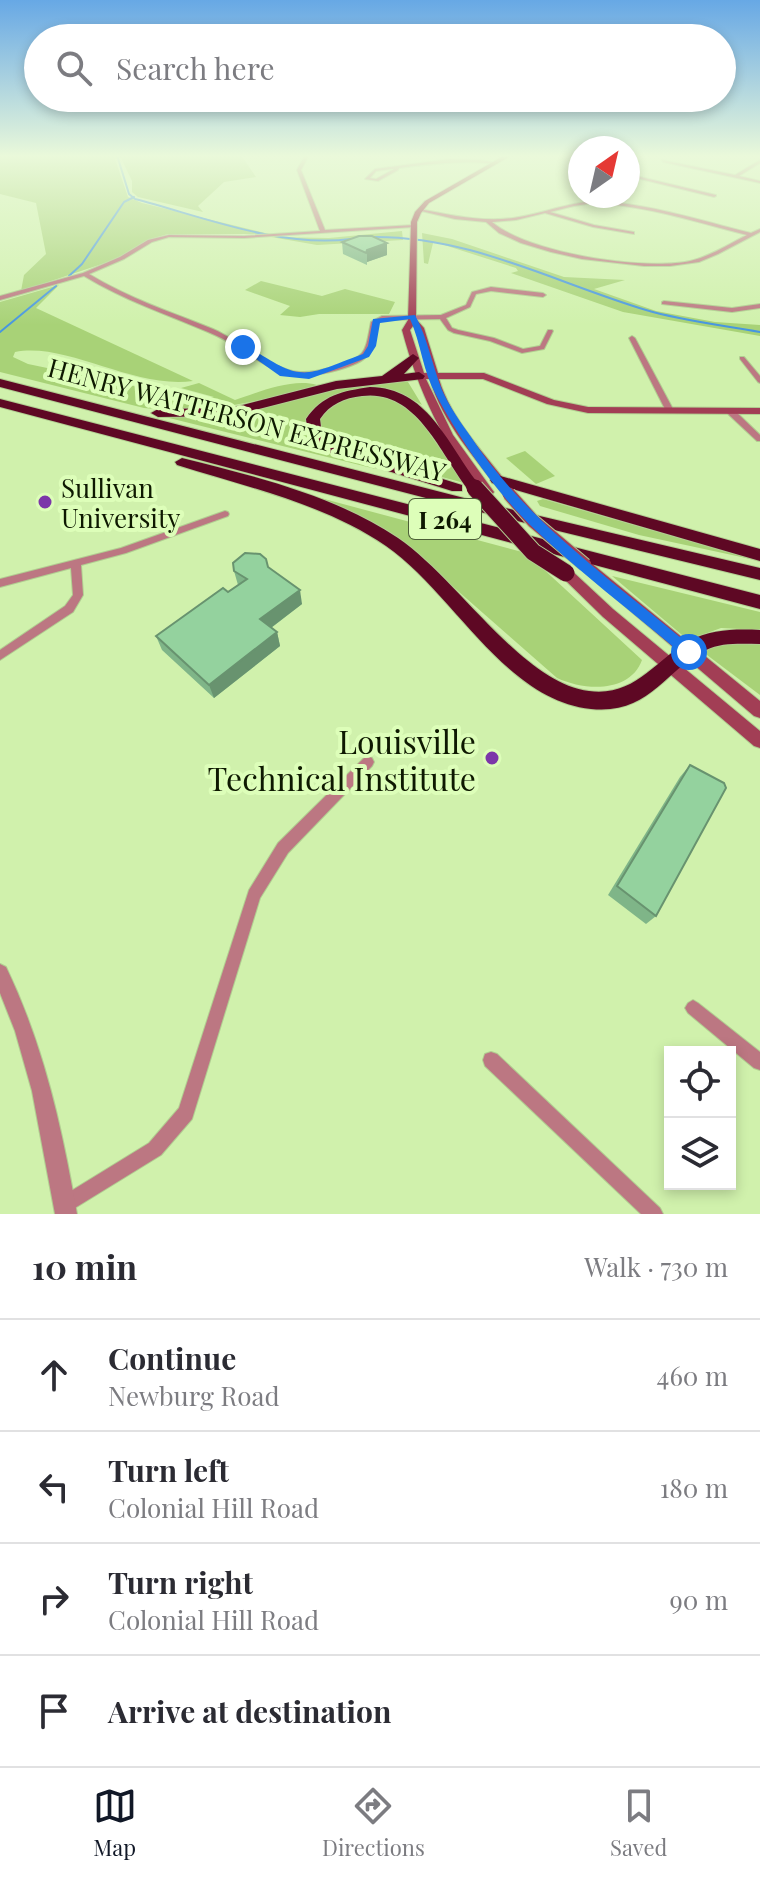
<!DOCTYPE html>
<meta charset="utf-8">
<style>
:root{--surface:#fff;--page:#f7f7f7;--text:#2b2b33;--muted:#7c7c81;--line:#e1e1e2;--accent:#111827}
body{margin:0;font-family:"Playfair Display",serif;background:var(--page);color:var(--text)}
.controls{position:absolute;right:24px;bottom:24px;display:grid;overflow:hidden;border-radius:0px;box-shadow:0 4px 12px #0003}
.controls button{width:72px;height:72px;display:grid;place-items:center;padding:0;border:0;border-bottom:2px solid var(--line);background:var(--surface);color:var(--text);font:40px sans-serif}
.compass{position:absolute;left:568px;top:136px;width:72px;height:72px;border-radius:50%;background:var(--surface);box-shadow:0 4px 12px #0003;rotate:34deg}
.stop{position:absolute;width:24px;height:24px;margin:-18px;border:6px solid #1a73e8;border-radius:50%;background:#fff}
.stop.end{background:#1a73e8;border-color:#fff;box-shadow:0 2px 8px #0008}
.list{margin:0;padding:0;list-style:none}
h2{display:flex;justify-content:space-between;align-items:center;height:104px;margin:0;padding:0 32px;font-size:34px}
h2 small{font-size:26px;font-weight:400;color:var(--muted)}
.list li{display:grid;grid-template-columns:52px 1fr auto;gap:24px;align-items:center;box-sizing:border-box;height:112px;padding:0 32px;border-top:2px solid var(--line)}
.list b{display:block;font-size:30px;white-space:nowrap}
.list p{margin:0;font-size:26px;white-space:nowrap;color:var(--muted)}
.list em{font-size:26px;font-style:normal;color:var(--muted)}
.icon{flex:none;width:44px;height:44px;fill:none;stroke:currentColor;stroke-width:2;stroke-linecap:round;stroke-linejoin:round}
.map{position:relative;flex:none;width:760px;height:1214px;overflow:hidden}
.search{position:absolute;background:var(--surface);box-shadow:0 4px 12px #0003;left:24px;right:24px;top:24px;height:88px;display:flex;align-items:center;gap:20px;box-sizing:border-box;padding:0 28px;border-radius:44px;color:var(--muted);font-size:30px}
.sheet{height:552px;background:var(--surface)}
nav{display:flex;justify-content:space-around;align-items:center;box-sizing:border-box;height:112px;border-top:2px solid var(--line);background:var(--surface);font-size:22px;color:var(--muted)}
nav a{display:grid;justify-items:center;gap:4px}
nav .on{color:var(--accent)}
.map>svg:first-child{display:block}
.green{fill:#a8d277}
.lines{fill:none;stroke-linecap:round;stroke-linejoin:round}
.stream{stroke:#4796e0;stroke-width:2}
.minor-casing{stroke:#b1ce91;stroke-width:2}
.tertiary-casing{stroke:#b1ce91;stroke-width:2}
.secondary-casing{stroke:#b1ce91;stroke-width:2}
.motorway-casing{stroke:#b1ce91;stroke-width:2}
.minor{fill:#bc7782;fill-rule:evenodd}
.tertiary{fill:#bc7782;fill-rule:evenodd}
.secondary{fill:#a23e55;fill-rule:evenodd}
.motorway{fill:#5e0824;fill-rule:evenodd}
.secondary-bridge-casing{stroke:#b1ce91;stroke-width:15;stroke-linecap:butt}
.motorway-bridge-far1-casing{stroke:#b1ce91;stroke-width:14;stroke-linecap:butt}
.motorway-bridge-casing{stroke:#b1ce91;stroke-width:19;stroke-linecap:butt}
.secondary-bridge{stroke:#a23e55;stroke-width:13}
.motorway-bridge-far1{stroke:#5e0824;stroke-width:13}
.motorway-bridge{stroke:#5e0824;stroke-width:17}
.wall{fill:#7fb588}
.shaded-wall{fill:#68936f}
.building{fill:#94d29e;stroke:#68936f;stroke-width:2}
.route{fill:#1a73e8}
.poi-dot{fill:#7c36a9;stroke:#ddfeb9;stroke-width:3}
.labels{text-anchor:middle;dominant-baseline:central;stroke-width:8;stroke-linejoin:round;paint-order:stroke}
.shield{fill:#ddfeb9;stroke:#4c5e38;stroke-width:2}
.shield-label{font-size:24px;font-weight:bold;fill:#0e1901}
.street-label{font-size:26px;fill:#0e1901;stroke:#ddfeb9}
.poi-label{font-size:26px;fill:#0e1901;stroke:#ddfeb9;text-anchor:start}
.near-poi-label{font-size:32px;fill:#0e1901;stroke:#ddfeb9;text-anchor:end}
</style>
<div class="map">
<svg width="760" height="1214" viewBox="0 0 760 1214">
<rect width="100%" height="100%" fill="#d0f1ac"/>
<g class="green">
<polygon points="0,155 241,155 256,177 224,182 198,206 203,212 138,197 132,192 132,181 121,158 115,159 128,197 142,203 269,234 168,234 154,238 120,258 21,291 24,275 46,254 36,203 0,194"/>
<polygon points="402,231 403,240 317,245 271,237 329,238"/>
<polygon points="422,233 452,239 564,277 625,280 594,289 656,311 715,322 760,325 760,336 623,312 511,273 518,271 516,268 438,243 433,243 428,264 424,263"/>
<polygon points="261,281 322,296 345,289 395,302 389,314 319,314 300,317 280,315 290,306 245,290"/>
<path d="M59,285L36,308L193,381C132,389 68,342 15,352L13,357L28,364L196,399L214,397L181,388L199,383L235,400C259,392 292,378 317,385C258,402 205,415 144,408L0,372V302Z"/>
<path d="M403,381L408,382L422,405C409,398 395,390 379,390C361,390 326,397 313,411V440L319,446L376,469L165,417L241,414L341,387Z"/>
<path d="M370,394L400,400L425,427L464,483L342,450L321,437L318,419C331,400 349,397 370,394Z"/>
<polygon points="525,451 555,476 536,484 506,458"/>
<path d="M313,496L526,553L642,660C630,693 585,691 557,678L426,563Z"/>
<polygon points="543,499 760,561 639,535 540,506 537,501"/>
<polygon points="612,576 760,612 760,630 721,628 688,640"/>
<polygon points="760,642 760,695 703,652 721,643"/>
</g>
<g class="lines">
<g class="stream">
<path d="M117,155L129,194L135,199C204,217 279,248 351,239"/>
<path d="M370,237C469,235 553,282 646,310C683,321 722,325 760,332"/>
<polyline points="69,276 82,264 124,202 134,197"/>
<polyline points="0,332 56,286"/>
</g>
<defs>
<g id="minor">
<path d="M305,155H309L301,170L325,230L414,225L416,226L414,227L244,238L169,237L152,242L124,259L89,274C128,298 171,312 213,329C239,340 274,372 301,372C313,373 325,369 337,366C367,356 365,352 371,322L382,316L441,315L466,305L472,292L491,287L543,293L546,295L543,297L491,291L476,294L470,307L446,318L452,328L458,330L494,338L523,349L540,346L548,330H552L553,331L544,349L522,353L490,341L454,333L448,330L440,319L383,320L377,323C371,356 371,360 338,370C273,389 261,354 208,332C166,314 123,300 84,276L0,300V296L83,273L120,257L148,240L169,235L244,236L320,231L297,170Z"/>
<path d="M450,159L480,160L498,163L496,164C463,160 432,164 399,168L398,170L378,181L365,179L375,169ZM391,169H394L376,179L370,178L376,171Z"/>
<polygon points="662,160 735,175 760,160 760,163 739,176 760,181 760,183 663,162"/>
<polygon points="628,174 716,195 716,196 714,197 628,176"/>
<path d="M594,201C648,203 699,220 751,233L760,229V232L718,254L699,262L670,266H644L582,259L551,252L521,243L499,233L486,222L455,219L417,210L419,209C450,215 482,222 513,218C541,214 566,203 594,201ZM594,203C647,206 696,222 747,235C729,244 711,256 690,261C644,271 528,253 492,222L516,220L545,213L593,227L634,234V232L594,225L550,212L574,206Z"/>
<polygon points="664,301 732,308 760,304 760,308 732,312 662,304 662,302"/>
<polygon points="632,336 635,338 674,411 673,413 670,413 666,411 629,338"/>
<polygon points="740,357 744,357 760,376 760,383 758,382 740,359"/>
<polygon points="727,409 733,409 760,435 760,441 757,441 727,413"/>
<polygon points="225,511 228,512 229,514 228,516 126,553 81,565 83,595 73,612 0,660 0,650 65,606 73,595 71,568 0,587 0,579 121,548"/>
<polygon points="368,756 372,758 374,762 372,766 288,853 260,898 192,1119 161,1155 70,1211 64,1214 58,1211 55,1205 58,1199 149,1143 179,1108 249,890 278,843 364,758"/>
<polygon points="693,1000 698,1003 760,1052 760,1070 754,1068 688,1013 685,1008 688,1003"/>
<polygon points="491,1052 497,1054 660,1208 663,1214 641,1214 485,1066 483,1060 485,1054"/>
</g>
<path id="tertiary" d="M0,964L6,967C44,1046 62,1128 77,1214H55L32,1091L15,1031L0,993Z"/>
<g id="secondary">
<path d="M505,155H512L429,203L421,213L417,222L416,319L424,328L438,373H484L554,400L588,407L760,408V414L588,413L547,404L483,379H439C452,423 489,457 515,494L509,498L505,497C478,462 441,421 430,379H426L453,435L494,492L492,495H484C443,442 419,394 402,330L408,320L411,222L415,212L425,201ZM413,326L416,329L428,373H424L410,330Z"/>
<polygon points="585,560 590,562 760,701 760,718 754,716 580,568 578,565 580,562"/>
<polygon points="566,568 571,570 613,609 760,731 760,748 754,746 603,617 561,576 559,573"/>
</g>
<g id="motorway">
<polygon points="413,354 419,358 404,374 419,372 425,376 423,379 337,389 231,416 158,417 151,413 158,409 231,408 336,381 382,376"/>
<polygon points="0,379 472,500 760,568 760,580 472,510 0,387"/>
<path d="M370,387C427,388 446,441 477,482V488H467C439,451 416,389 362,396C344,398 330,404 320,419L322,435L334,445L462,485V491H452L324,451L308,436L306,419C322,395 343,391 370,387Z"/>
<polygon points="0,399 760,595 760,609 0,407"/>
<path d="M182,458C254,476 336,496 398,538C457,578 522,683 589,691C635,697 654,661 689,641C711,629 736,629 760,630V644C743,644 722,642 706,650C664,671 649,715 591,709C504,700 454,593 386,546C325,504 247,487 177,465L175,462Z"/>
<polygon points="497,475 760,549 760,561 492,483 490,480"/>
</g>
</defs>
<use href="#minor" class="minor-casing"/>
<use href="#tertiary" class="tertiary-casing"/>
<use href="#secondary" class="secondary-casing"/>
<use href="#motorway" class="motorway-casing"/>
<use href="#minor" class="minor"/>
<use href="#tertiary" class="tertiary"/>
<use href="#secondary" class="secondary"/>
<use href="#motorway" class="motorway"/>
<defs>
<polyline id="secondary-bridge" points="509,494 533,521 585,565"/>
<polyline id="motorway-bridge-far1" points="472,485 477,490"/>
<polyline id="motorway-bridge" points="475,488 533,552 566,573"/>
</defs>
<use href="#secondary-bridge" class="secondary-bridge-casing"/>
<use href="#motorway-bridge-far1" class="motorway-bridge-far1-casing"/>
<use href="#motorway-bridge" class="motorway-bridge-casing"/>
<use href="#secondary-bridge" class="secondary-bridge"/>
<use href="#motorway-bridge-far1" class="motorway-bridge-far1"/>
<use href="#motorway-bridge" class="motorway-bridge"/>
</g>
<g class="wall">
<polygon points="342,242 387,255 367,262 367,265 343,254"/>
<polygon points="268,567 302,604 271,628 277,632 280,646 214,698 162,650 156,636 238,585 234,571"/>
<polygon points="690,765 656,916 646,924 608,895 680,777"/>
</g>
<g class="shaded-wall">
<polygon points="387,243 387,255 367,262 367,265 367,250"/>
<polygon points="300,590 302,604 264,633 260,619"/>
<polygon points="277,632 280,646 214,698 209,685"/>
</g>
<g class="building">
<polygon points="359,236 372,236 387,243 367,250 366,253 342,242"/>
<polygon points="245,553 260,554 266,559 268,567 300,590 260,619 277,632 209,685 156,636 223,588 228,592 247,579 234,571 233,563"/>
<polygon points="690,765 724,783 726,788 656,916 617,886"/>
</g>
<linearGradient id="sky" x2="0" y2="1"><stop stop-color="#67a8e5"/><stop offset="0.48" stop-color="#eaf9da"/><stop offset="1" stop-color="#eaf9da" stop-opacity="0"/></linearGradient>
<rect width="760" height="325" fill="url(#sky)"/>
<path class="route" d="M415,315C428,339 432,365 442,390C449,406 461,423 471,437C527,523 616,583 693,648V656H684C633,612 577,571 529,524C492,487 461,441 436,395C423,372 421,343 410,319L380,323L376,346L369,357L309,379L280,376L239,347L246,345C304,383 301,377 363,354L368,346L373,319Z"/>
<g class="poi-dot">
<circle cx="45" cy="502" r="8"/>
<circle cx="492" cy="758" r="8"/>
</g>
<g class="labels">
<rect class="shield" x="409" y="499" width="72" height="40" rx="6"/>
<g class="shield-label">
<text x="445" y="519">I 264</text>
</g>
<g class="street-label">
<text transform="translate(247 419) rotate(15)">HENRY WATTERSON EXPRESSWAY</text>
</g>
<g class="poi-label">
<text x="61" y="487">Sullivan<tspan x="61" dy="30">University</tspan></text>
</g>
<g class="near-poi-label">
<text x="476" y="740">Louisville<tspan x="476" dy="37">Technical Institute</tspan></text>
</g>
</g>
</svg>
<div class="controls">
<button><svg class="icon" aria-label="locate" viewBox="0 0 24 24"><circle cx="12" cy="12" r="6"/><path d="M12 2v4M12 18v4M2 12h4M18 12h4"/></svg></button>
<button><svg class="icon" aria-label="layers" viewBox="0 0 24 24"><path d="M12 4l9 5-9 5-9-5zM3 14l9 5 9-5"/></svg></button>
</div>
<svg class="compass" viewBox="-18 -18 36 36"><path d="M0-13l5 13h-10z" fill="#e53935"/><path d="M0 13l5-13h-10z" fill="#7c7c81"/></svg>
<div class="stop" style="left:689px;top:652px"></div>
<div class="stop end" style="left:243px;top:347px"></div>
<div class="search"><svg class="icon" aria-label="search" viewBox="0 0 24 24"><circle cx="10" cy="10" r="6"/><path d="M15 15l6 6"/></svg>Search here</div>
</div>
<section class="sheet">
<h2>10 min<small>Walk · 730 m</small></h2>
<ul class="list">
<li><svg class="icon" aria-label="ahead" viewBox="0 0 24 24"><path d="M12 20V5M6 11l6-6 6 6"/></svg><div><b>Continue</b><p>Newburg Road</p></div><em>460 m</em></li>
<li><svg class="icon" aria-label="left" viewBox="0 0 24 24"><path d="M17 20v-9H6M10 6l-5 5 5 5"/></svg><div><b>Turn left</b><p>Colonial Hill Road</p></div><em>180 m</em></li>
<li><svg class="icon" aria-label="right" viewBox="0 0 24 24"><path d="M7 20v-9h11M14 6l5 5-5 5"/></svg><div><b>Turn right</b><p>Colonial Hill Road</p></div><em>90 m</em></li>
<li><svg class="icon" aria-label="arrive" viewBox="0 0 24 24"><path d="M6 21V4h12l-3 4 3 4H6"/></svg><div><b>Arrive at destination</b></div></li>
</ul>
</section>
<nav>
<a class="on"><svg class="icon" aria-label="map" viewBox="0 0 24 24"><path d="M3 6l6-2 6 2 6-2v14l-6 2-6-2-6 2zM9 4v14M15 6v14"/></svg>Map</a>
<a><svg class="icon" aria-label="directions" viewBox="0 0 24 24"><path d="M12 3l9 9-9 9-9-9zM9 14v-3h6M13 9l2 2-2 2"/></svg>Directions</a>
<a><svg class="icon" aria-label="saved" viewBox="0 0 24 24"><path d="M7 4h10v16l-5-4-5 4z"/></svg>Saved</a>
</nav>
